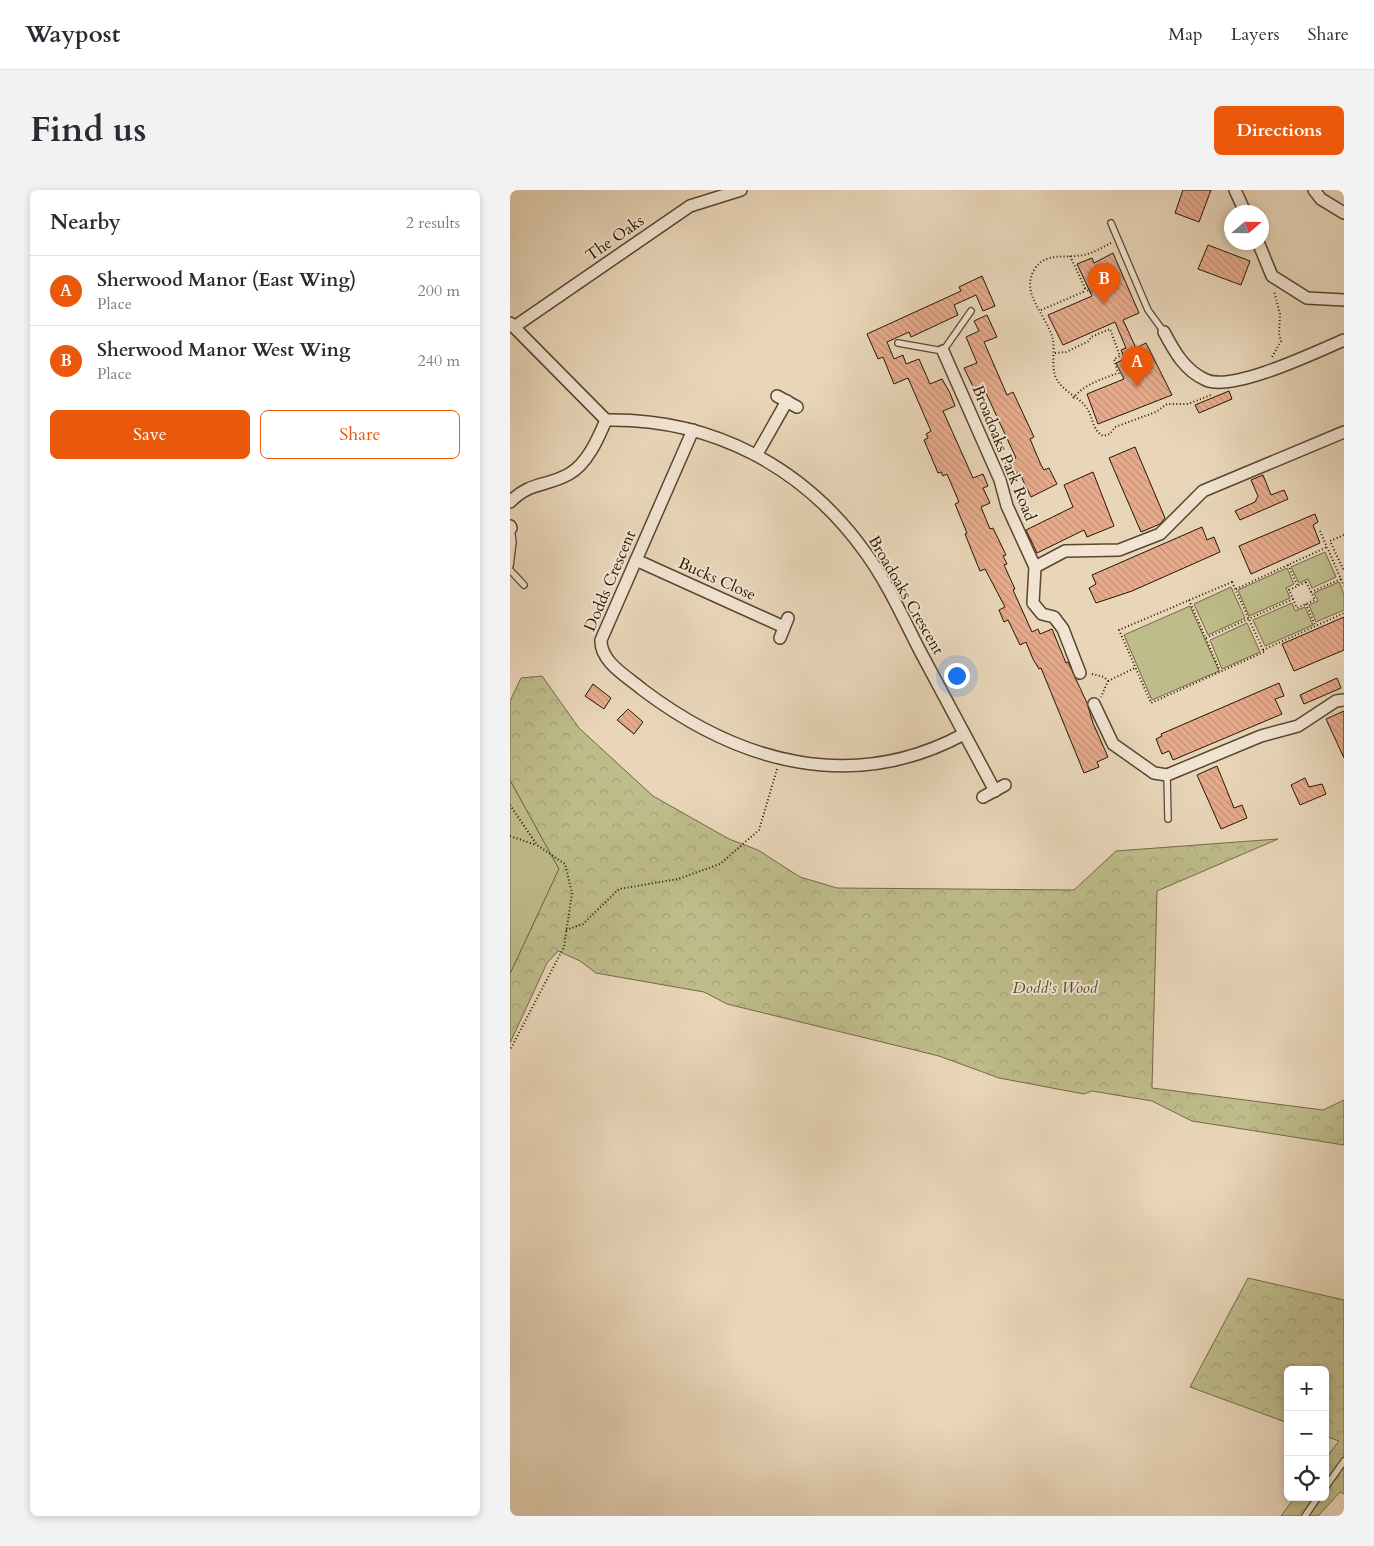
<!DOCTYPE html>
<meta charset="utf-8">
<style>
:root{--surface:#fff;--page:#f2f2f3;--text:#2b2b33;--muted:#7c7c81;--line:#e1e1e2;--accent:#ea580c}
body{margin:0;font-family:Cardo,serif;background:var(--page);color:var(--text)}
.controls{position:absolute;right:15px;bottom:15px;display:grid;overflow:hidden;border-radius:8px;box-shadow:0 2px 8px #0003}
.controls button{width:45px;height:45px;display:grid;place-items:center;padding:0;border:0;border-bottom:1px solid var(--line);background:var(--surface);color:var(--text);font:25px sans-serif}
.compass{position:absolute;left:714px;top:15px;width:45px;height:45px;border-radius:50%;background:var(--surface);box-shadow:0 2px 8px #0003;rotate:70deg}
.you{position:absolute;left:446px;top:485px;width:18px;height:18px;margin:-12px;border:4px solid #fff;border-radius:50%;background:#1a73e8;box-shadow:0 0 0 8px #1a73e833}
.badge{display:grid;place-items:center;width:32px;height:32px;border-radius:50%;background:var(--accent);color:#fff;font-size:16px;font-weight:700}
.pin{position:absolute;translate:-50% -41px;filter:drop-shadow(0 1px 2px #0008)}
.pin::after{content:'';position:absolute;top:26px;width:18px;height:15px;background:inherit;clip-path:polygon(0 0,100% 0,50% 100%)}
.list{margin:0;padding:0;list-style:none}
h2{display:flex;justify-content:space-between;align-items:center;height:65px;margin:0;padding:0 20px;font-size:21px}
h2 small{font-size:16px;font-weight:400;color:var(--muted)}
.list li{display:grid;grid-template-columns:32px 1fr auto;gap:15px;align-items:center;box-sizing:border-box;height:70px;padding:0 20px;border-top:1px solid var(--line)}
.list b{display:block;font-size:19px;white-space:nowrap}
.list p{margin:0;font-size:16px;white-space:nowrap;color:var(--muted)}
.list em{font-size:16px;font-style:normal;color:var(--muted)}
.actions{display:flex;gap:10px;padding:15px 20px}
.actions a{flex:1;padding:11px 0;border:1px solid var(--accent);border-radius:8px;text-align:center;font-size:18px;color:var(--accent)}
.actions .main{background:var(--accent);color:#fff}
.icon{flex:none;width:28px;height:28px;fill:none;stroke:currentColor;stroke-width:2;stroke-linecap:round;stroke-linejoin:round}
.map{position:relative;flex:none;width:834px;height:1326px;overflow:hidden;border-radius:8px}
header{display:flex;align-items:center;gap:30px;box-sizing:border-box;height:70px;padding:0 25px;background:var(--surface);border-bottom:1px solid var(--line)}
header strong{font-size:24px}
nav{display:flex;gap:28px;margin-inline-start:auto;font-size:18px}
.intro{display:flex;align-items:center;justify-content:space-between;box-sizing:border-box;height:120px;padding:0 30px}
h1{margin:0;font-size:35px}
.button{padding:12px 22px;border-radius:8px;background:var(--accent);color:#fff;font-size:18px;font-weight:700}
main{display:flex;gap:30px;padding:0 30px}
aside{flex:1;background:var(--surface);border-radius:8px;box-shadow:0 2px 8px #0003}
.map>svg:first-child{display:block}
.green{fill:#bebc8a;stroke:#736945}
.forest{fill:url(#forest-crowns);stroke:#736945}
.building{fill:url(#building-back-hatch);stroke:#281600}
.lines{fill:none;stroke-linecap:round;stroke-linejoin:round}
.lane-casing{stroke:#58462e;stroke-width:8}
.street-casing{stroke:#58462e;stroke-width:14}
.path{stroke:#281600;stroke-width:2;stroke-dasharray:1 2.5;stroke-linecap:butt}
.lane{stroke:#f1e4d2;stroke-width:5.5}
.street{stroke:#f1e4d2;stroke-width:11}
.labels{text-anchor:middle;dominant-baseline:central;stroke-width:4;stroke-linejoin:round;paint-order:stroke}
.street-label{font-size:16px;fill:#281600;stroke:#f1e4d2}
.park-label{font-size:16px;font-style:italic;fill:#554829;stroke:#f1e4d2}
</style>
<header>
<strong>Waypost</strong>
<nav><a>Map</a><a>Layers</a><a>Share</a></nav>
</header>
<div class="intro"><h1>Find us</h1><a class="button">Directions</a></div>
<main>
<aside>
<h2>Nearby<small>2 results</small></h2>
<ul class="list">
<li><span class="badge">A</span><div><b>Sherwood Manor (East Wing)</b><p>Place</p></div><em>200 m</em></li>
<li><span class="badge">B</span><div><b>Sherwood Manor West Wing</b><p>Place</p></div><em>240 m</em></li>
</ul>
<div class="actions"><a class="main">Save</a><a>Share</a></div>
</aside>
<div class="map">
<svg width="834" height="1326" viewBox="0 0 834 1326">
<defs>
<pattern id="forest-crowns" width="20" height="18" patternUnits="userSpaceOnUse" patternTransform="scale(1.25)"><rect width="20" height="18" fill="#bebc8a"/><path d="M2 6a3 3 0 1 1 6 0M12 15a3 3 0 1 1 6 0" fill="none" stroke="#a3a175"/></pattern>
<pattern id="building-back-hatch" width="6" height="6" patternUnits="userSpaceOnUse" patternTransform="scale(1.25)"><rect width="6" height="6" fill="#e6ab8c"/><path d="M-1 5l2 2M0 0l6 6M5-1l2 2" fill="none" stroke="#c59277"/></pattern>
</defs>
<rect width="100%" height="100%" fill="#e9d6b9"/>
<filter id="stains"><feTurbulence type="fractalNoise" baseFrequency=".004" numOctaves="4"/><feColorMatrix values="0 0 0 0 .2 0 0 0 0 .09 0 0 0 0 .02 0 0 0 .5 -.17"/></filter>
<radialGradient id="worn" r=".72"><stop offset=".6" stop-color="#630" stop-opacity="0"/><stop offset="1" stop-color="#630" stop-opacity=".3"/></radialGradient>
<g class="green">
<polygon points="815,362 826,387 802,398 798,389 789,393 781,377"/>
<polygon points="777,378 784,394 776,398 780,408 739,426 728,400"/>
<polygon points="829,392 834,404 834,420 806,432 799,415 808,411 804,403"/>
<polygon points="721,397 735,428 698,445 684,414"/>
<polygon points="782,413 785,421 795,417 803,435 755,456 743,430"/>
<polygon points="680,416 709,481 642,510 614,445"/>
<polygon points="737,433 750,462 712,479 700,450"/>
<polygon points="0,590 49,679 0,784"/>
</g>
<g class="forest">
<polygon points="32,486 69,538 143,606 219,649 248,660 290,687 327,698 564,700 606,661 768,649 647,701 642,898 813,920 834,910 834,955 682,931 642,911 582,901 574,904 489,888 429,866 217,814 194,802 86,783 70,771 48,761 37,773 0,853 0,784 49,679 0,590 0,511 11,488"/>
<polygon points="738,1088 834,1110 834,1304 830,1302 808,1326 771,1326 785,1307 815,1307 815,1269 829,1251 815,1246 815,1180 778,1180 778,1233 680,1197"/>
</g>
<g class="building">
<polygon points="673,0 701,0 689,32 665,23"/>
<polygon points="698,55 740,71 731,95 688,79"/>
<polygon points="603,63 629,123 613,130 626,158 636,153 662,205 588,234 577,204 614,189 606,173 615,169 611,160 616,158 605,132 553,155 538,125 582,106 567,74 582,68 584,73"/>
<polygon points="472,86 485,116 473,121 466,105 444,115 448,125 401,147 399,142 377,152 384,169 393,165 396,174 409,169 420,194 432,189 440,203 445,216 433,221 463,288 473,284 478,296 473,298 480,313 471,317 480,339 483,338 496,365 493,366 497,374 494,375 505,399 503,400 522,442 528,439 530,444 542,439 556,473 558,472 577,513 583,533 598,567 587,572 589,577 574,583 531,478 529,479 523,469 516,452 510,455 498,430 494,432 489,420 495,417 475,379 470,381 455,344 457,343 445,314 449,312 437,284 433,286 431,282 428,283 414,250 418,248 416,244 421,241 398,188 384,194 373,167 368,169 357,144 451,101 449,97"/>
<polygon points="477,125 487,147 474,152 497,205 503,202 524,247 520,249 531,275 534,280 539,278 547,294 521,307 509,282 501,286 495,272 506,268 476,203 468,207 454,178 467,173 456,147 469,141 464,131"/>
<polygon points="719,201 722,209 689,223 685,215"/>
<polygon points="625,257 655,328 650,334 631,342 599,268"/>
<polygon points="583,282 604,336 577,347 574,340 527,363 516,340 563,317 554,295"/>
<polygon points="753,285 761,305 774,300 778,309 730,330 725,321 745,312 748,306 741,290"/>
<polygon points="805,324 808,332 803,335 810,353 741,384 729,356"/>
<polygon points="692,337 697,350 704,347 710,362 622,401 586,413 579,398 586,394 582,385"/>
<polygon points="834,427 834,460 784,481 772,454"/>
<polygon points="827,488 831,498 794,514 790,505"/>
<polygon points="769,493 774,506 765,509 772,524 663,570 659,561 652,564 646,549 652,546 651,544"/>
<polygon points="83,494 101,508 94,519 75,506"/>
<polygon points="118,519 133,532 124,544 107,530"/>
<polygon points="834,521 834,568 816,529"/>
<polygon points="707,576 724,618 732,615 737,628 711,639 687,585"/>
<polygon points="795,588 799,597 812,594 816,604 790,615 781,595"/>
</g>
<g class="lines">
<defs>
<g id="lane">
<polyline points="601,33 638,120 654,142"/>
<polyline points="388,153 433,161 461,121"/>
<polyline points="0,376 3,352 1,338"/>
<polyline points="0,380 14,395"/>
<polyline points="657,585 658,629"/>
<polyline points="815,1298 834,1271"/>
<polyline points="795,1326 808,1307"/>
</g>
<g id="street">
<polyline points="725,0 735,22"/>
<polyline points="804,0 811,9 834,23"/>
<polyline points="748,52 762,86 797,108 834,110"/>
<polyline points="0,133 4,137 180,16 231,0"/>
<polyline points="4,137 96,230"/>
<path d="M654,142C664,161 675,181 696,190C723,202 806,162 834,150"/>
<polyline points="433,161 490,290 497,316 525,377 555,361 609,360 650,344 693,301 834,242"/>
<polyline points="267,206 287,217"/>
<path d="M96,230C202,228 294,277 355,362C377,392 393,428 410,461C435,507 460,554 485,601"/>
<path d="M183,240L91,450C90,472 118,487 133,500C230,573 343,604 454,544"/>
<polyline points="247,264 277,211"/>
<path d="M0,312C21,291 36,297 59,284C77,274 88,249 96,230"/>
<polyline points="0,336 1,338"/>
<polyline points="126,370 274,437"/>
<polyline points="525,377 523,413 532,424 544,427 553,439 570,483"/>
<polyline points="270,448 278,428"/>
<polyline points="584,514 603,554 644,583 657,585 751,546 788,536 826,511 834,510"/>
<polyline points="473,607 495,595"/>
</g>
</defs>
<use href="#lane" class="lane-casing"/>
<use href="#street" class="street-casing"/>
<g class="path">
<path d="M601,53C593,57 585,62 577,64C558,70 536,60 524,80C510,105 538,126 543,150C545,162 541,177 546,188C554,203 567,205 576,217C583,226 582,240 593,246L600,244L605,237L646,222L657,214H678L701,205"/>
<polyline points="560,66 575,98 581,103"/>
<polyline points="531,120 573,102 575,98"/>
<polyline points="545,163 556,162 579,151 581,147 600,139 610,166 604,169 608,183"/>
<polyline points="762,167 771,151 769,144 770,124 764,101"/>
<path d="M563,208C575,194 592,189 608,183L612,184"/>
<polyline points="810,341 834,396"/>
<polyline points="834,345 820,351 834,381"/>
<polyline points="778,375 788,396"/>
<polygon points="722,392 754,462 641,513 609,440"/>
<polygon points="796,392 805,410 787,418 779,400"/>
<polyline points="726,399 817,357"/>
<polyline points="801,402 831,389"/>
<polyline points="679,410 710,481"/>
<polyline points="796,414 805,435"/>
<polyline points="696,448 783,409"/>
<polyline points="753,460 834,423"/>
<polyline points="582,484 594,487 598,491 591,507"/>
<polyline points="598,491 625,478"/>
<polyline points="0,615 27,655 55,674 62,703 54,757 0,860"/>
<polyline points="0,646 26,655"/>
<polyline points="56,740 73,734 109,699 168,689 210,674 249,640 267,579"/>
</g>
<use href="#lane" class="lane"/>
<use href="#street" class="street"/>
</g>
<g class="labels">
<g class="street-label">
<text transform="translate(105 48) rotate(-35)">The Oaks</text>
<text transform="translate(494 263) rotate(68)">Broadoaks Park Road</text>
<text transform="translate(207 389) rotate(24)">Bucks Close</text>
<text transform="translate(100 391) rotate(-67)">Dodds Crescent</text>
<text transform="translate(396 405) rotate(60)">Broadoaks Crescent</text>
</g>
<g class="park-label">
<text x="545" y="798">Dodd's Wood</text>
</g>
</g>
<rect width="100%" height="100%" filter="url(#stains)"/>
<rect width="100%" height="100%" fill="url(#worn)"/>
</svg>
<div class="controls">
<button>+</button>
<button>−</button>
<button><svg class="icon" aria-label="locate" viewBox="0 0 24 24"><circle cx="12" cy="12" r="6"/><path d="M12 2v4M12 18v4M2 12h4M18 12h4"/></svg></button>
</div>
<svg class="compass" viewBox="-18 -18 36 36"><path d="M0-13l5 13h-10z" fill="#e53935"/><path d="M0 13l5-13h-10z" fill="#7c7c81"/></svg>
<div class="you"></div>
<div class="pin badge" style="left:627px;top:197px">A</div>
<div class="pin badge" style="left:594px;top:114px">B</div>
</div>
</main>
